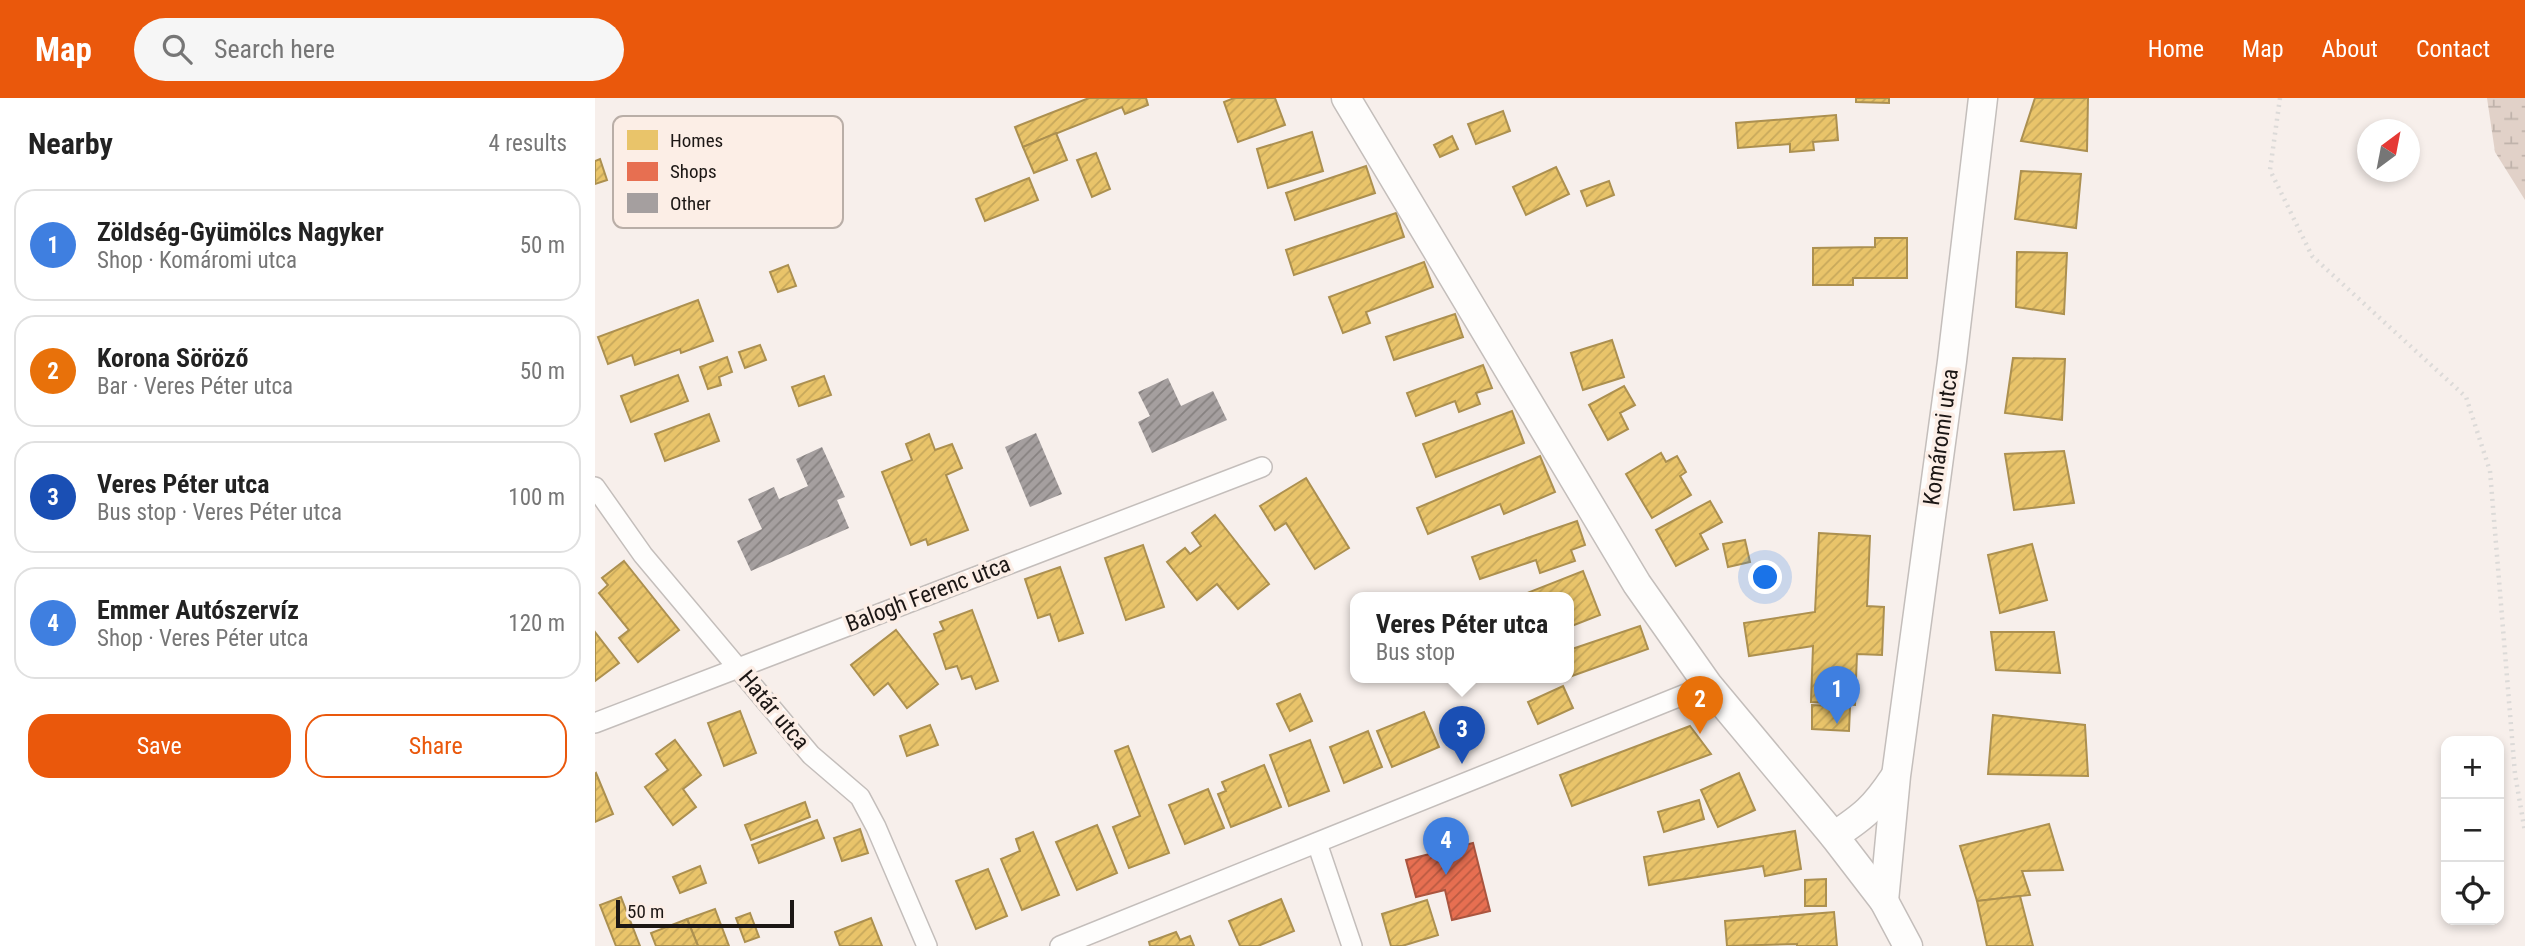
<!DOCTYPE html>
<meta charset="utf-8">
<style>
:root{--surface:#fff;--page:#f6f6f6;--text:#222;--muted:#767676;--line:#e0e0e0;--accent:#ea580c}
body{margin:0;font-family:"Roboto Condensed",sans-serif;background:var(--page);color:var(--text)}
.controls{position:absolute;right:21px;bottom:21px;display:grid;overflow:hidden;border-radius:14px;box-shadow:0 4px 10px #0003}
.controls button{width:63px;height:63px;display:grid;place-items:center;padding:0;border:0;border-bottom:2px solid var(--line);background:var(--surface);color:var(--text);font:35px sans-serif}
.compass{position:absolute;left:1762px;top:21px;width:63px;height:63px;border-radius:50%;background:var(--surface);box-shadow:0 4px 10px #0003;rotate:32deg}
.scale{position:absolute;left:21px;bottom:18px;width:178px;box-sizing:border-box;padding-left:7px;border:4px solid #1c1715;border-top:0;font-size:19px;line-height:24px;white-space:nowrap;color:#1c1715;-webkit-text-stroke:5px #fceee6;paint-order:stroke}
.you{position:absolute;left:1171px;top:480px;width:24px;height:24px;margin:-18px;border:5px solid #fff;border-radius:50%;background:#1a73e8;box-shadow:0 0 0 10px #1a73e833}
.badge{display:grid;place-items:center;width:46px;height:46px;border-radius:50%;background:var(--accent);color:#fff;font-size:23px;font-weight:700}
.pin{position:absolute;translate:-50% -58px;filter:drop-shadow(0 2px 4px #0008)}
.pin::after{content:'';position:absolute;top:37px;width:24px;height:21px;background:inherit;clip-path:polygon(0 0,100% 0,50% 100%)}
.popup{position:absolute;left:755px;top:494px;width:224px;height:91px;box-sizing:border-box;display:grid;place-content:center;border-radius:14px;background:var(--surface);filter:drop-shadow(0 2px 5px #0005);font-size:23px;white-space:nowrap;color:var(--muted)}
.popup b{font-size:26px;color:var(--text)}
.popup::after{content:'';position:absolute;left:50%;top:100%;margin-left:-14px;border:14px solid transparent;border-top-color:var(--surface)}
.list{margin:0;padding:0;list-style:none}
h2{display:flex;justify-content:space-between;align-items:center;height:91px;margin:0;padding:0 28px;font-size:30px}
h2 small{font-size:23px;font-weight:400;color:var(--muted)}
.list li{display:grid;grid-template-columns:46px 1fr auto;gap:21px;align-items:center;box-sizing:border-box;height:112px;margin:0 14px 14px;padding:0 14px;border:2px solid var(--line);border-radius:21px}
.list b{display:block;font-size:26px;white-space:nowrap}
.list p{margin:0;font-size:23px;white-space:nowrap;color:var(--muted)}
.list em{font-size:23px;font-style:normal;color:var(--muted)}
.actions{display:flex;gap:14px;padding:21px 28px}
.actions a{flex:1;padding:16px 0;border:2px solid var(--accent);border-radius:21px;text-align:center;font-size:24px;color:var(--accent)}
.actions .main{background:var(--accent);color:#fff}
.icon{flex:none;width:38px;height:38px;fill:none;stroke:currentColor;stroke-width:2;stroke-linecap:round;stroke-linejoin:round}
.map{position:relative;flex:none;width:1930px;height:848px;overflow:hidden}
header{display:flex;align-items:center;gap:42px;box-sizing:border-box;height:98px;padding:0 35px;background:var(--accent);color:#fff}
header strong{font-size:33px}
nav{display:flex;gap:38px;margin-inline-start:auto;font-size:24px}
.search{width:490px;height:63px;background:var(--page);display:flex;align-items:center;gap:18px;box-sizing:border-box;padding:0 24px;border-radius:38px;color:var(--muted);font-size:26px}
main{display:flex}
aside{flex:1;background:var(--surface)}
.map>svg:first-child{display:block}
.wetland{fill:url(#wetland-marsh)}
.homes{fill:url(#homes-hatch);stroke:#ac9050;stroke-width:2}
.shops{fill:url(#shops-hatch);stroke:#aa553f;stroke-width:2}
.building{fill:url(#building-hatch)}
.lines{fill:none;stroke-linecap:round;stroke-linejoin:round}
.minor-casing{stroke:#c4bebb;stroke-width:22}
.secondary-casing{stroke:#c4bebb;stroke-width:31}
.path{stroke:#dcdad8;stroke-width:4.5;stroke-dasharray:2 5;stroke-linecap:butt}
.minor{stroke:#fefdfc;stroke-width:19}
.secondary{stroke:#fefdfc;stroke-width:28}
.labels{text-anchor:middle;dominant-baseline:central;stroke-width:7;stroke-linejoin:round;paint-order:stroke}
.street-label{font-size:23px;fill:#1c1715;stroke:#fceee6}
.key{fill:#fceee6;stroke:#b9aea7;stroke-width:2}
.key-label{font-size:19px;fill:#1c1715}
</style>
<header>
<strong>Map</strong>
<div class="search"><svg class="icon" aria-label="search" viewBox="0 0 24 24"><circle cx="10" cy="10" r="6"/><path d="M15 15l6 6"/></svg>Search here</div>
<nav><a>Home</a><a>Map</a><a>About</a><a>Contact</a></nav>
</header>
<main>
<aside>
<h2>Nearby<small>4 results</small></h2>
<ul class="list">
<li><span class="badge" style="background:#3f7fe0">1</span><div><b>Zöldség-Gyümölcs Nagyker</b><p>Shop · Komáromi utca</p></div><em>50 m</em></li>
<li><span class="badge" style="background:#e8710a">2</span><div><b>Korona Söröző</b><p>Bar · Veres Péter utca</p></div><em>50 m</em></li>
<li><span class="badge" style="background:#1a4fb4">3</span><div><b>Veres Péter utca</b><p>Bus stop · Veres Péter utca</p></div><em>100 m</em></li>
<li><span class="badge" style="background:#3f7fe0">4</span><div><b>Emmer Autószervíz</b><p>Shop · Veres Péter utca</p></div><em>120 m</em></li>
</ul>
<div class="actions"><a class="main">Save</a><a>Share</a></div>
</aside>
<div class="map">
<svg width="1930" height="848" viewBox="0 0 1930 848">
<defs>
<pattern id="wetland-marsh" width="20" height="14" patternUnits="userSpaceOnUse" patternTransform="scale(1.75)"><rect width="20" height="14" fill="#e1d1c8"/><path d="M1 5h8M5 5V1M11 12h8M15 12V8" fill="none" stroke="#c0b3ab"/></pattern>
<pattern id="homes-hatch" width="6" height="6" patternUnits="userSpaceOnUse" patternTransform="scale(1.75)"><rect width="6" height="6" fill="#e9c46a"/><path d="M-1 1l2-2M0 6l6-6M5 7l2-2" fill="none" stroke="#c7a85b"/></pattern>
<pattern id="shops-hatch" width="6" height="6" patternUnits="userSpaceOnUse" patternTransform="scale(1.75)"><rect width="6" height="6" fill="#e76f51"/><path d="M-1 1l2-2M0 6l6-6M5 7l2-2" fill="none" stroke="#ba5a42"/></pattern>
<pattern id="building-hatch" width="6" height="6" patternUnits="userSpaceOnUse" patternTransform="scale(1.75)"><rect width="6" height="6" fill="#a59f9f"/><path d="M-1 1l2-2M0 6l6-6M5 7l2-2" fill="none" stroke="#868180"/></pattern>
</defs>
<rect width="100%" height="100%" fill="#f7efeb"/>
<polygon class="wetland" points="1892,0 1930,0 1930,102 1900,54"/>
<g class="homes">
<polygon points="494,0 551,0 553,7 530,16 527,9 428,49 420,29"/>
<polygon points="639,0 680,0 690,27 643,44 629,4"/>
<polygon points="1261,0 1294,0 1294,5 1261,4"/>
<polygon points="1440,0 1493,0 1492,53 1426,43"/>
<polygon points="908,13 915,33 881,46 873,26"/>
<polygon points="1241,17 1243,42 1218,44 1219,52 1195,54 1195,46 1143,50 1141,25"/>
<polygon points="717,34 728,73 673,90 662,51"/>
<polygon points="461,35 472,62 439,75 428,49"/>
<polygon points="857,38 863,51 845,59 839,47"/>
<polygon points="501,55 515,91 497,99 482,62"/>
<polygon points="5,61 12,82 0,86 0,63"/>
<polygon points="771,68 780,95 700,122 691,95"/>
<polygon points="961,69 974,96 931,117 918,89"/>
<polygon points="1426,73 1486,76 1481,130 1420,121"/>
<polygon points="434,80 443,102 390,123 381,101"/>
<polygon points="1014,83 1019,97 992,108 986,93"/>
<polygon points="801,115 809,139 699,177 691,152"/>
<polygon points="1280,140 1312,140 1312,180 1258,180 1258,187 1218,187 1218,150 1280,149"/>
<polygon points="1422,154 1472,155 1469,216 1421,209"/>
<polygon points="829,164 838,189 771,214 775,225 748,235 734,199"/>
<polygon points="193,167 201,188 183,194 175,174"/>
<polygon points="103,202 118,243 86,255 85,251 40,267 37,257 13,266 3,239"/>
<polygon points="860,216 868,239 799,262 791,239"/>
<polygon points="1017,242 1029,279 988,292 976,255"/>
<polygon points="165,247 171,262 150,270 144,254"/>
<polygon points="132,259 137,274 124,279 126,287 113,291 105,269"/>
<polygon points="1418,260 1470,261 1467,322 1410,315"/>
<polygon points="888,267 897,290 881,295 885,306 864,314 860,303 821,318 812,295"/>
<polygon points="83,277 93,303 36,324 26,298"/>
<polygon points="229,278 236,297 204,308 197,289"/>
<polygon points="1029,288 1040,307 1025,315 1033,331 1013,342 994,307"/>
<polygon points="917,313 929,345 841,379 828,346"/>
<polygon points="114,316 124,343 70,363 60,336"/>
<polygon points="334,336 340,352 357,346 367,370 351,377 373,432 333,447 331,441 316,447 287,374 317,362 311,346"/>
<polygon points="1469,353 1479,405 1419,412 1410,356"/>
<polygon points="1066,355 1071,364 1082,358 1091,374 1085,378 1096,397 1057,420 1031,376"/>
<polygon points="945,358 960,394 909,416 905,406 833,436 822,410"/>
<polygon points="711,380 754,450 720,471 691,425 680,432 665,408"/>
<polygon points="1115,403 1127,424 1105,436 1113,451 1081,468 1061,432"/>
<polygon points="620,417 674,486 643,511 622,486 602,502 572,464 590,450 595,456 606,448 597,435"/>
<polygon points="982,423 990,447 976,452 980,463 945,475 941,462 885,481 877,459"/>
<polygon points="1224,435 1275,438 1272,508 1289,509 1287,557 1262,556 1260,607 1216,604 1218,548 1154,558 1149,525 1220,514"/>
<polygon points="1150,442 1155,464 1133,469 1128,446"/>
<polygon points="1437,446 1452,502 1405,515 1393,457"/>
<polygon points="548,447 569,509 531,522 510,460"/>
<polygon points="29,463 84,532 43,564 24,540 34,532 4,495 13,487 7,480"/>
<polygon points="465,469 488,535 464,543 455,516 443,520 430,481"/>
<polygon points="988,473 1005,517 974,529 974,500 928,500 927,497"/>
<polygon points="377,512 403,583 381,591 376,578 367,581 362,568 351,571 339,536 349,532 345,524"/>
<polygon points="1045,528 1053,551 974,579 974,552"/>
<polygon points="301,532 343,586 312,610 293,585 279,597 256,567"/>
<polygon points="0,534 24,565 0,583"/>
<polygon points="1396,534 1459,534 1465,575 1401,572"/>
<polygon points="968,588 978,610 943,626 933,604"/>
<polygon points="705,596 717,623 695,633 682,606"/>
<polygon points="1217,607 1255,609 1254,633 1217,631"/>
<polygon points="145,613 161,655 129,668 113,625"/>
<polygon points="829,614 844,649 797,669 782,633"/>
<polygon points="1398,617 1490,627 1493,678 1393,676"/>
<polygon points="335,627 343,647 312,658 305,638"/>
<polygon points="1095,628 1116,656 977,708 965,677"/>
<polygon points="773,633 787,669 749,685 735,649"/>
<polygon points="80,642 106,677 88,691 101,709 78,727 50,689 73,672 61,656"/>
<polygon points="715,642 734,693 694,708 675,657"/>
<polygon points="533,648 574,755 534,770 518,729 545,718 520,653"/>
<polygon points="669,667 686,709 636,729 623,696 631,693 627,684"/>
<polygon points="1,675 18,716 0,724 0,676"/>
<polygon points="1144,675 1160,712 1123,729 1106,692"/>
<polygon points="613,691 629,730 590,746 574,707"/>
<polygon points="1104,702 1109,721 1069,734 1063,714"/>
<polygon points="210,704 215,719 156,742 150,727"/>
<polygon points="222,722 229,740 164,765 157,747"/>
<polygon points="1454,726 1468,772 1427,773 1435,797 1382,803 1365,748"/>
<polygon points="502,727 522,775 482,792 461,744"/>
<polygon points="265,731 273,755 247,763 239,740"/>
<polygon points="1200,733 1206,771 1170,778 1168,768 1054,787 1049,759"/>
<polygon points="438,734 464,797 427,812 406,761 425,753 421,741"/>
<polygon points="105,768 111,785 85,795 78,779"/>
<polygon points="393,771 412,818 381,831 361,783"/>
<polygon points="1231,781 1231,808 1210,808 1210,782"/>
<polygon points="1425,798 1438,848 1392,848 1382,803"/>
<polygon points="26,799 45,848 21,848 5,807"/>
<polygon points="686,801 699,833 663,848 645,848 634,823"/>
<polygon points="832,802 843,837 807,848 796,848 787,816"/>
<polygon points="120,811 134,848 103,848 92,821"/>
<polygon points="1239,814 1242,848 1202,848 1202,846 1132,848 1130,823"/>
<polygon points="155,815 164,839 150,844 141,820"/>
<polygon points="276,820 287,848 245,848 240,834"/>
<polygon points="92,821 103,848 61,848 56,835"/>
<polygon points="581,834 585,842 595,838 599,848 555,848 554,844"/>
</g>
<polygon class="shops" points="878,745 895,813 857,822 850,792 821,799 811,762"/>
<g class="building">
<polygon points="573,280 586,308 618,293 632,322 557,355 543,324 555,318 543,294"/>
<polygon points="441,335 467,396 435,409 410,349"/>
<polygon points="227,349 250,399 242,402 254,430 156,473 142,443 167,431 153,401 179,389 184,401 213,388 201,361"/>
</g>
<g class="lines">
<defs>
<g id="minor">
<polyline points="0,389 48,457 216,657 265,699 281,729 332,848"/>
<polyline points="0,625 667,369"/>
<polyline points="722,745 757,848"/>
<polyline points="465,848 1113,587"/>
</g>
<g id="secondary">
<polyline points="751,0 1042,486 1113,587 1239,738 1289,803 1313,848"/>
<path d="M1239,738C1269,718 1279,710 1299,680"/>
<polyline points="1289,803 1301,678 1357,263 1388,0"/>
</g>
</defs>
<use href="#minor" class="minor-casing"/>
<use href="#secondary" class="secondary-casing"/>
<polyline class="path" points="1685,0 1675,72 1717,158 1871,299 1895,373 1920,676 1930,734"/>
<use href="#minor" class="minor"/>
<use href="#secondary" class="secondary"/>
</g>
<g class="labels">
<g class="street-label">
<text transform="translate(1346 339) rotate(-82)">Komáromi utca</text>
<text transform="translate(333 496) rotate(-21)">Balogh Ferenc utca</text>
<text transform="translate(179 612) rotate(50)">Határ utca</text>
</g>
</g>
<rect x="18" y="18" width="230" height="112" rx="10" class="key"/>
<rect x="32" y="32" width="31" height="20" fill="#e9c46a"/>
<rect x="32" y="64" width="31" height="19" fill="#e76f51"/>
<rect x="32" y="95" width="31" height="20" fill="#a59f9f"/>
<g class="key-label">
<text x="75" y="49">Homes</text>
<text x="75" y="80">Shops</text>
<text x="75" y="112">Other</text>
</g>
</svg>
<div class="controls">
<button>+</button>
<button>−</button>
<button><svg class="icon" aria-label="locate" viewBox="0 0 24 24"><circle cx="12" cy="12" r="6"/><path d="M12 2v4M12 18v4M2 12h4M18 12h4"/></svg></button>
</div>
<svg class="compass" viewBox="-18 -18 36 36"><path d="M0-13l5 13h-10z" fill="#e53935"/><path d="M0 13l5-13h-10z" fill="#767676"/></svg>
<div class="scale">50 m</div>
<div class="you"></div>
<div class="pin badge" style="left:1242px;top:626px;background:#3f7fe0">1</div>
<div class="pin badge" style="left:1105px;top:636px;background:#e8710a">2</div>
<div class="pin badge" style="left:867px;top:666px;background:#1a4fb4">3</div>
<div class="popup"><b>Veres Péter utca</b>Bus stop</div>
<div class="pin badge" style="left:851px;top:777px;background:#3f7fe0">4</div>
</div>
</main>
